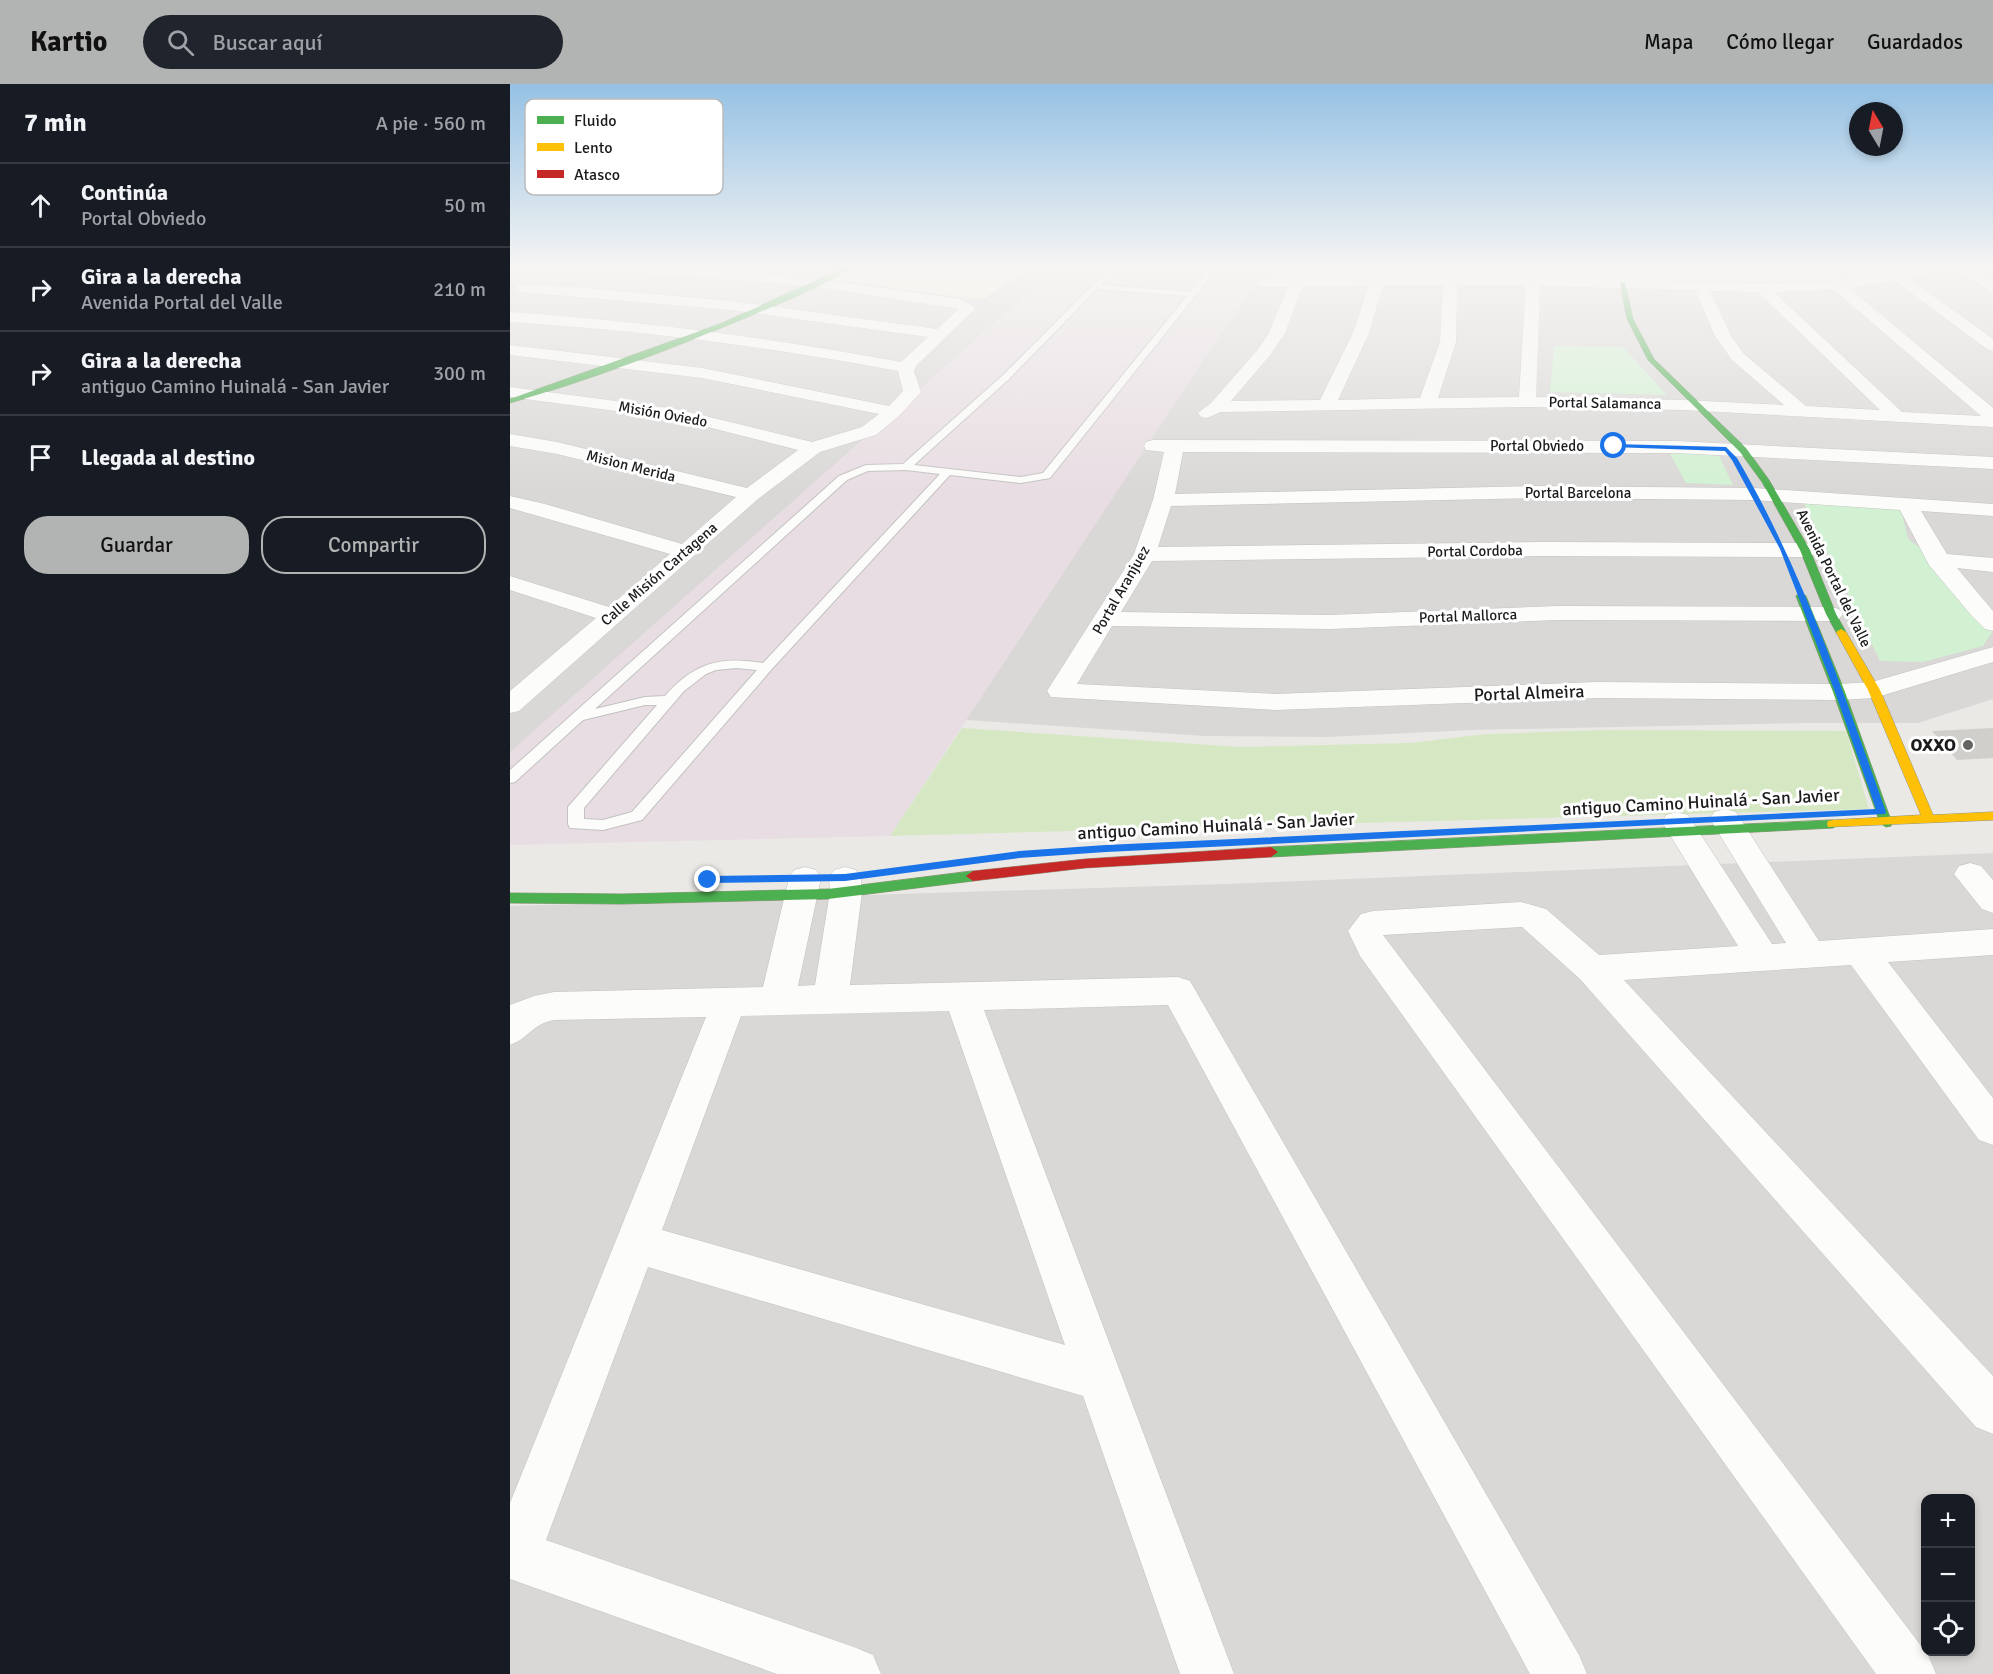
<!DOCTYPE html>
<html lang="es">
<meta charset="utf-8">
<style>
:root{--surface:#171b24;--page:#20242c;--text:#f1f3f6;--muted:#9ea1a6;--line:#363941;--accent:#b2b3b3}
body{margin:0;font-family:Signika,sans-serif;background:var(--page);color:var(--text)}
.controls{position:absolute;right:18px;bottom:18px;display:grid;overflow:hidden;border-radius:12px;box-shadow:0 3px 9px #0003}
.controls button{width:54px;height:54px;display:grid;place-items:center;padding:0;border:0;border-bottom:2px solid var(--line);background:var(--surface);color:var(--text);font:30px sans-serif}
.compass{position:absolute;left:1339px;top:18px;width:54px;height:54px;border-radius:50%;background:var(--surface);box-shadow:0 3px 9px #0003;rotate:350deg}
.stop{position:absolute;width:18px;height:18px;margin:-14px;border:4px solid #1a73e8;border-radius:50%;background:#fff}
.stop.end{background:#1a73e8;border-color:#fff;box-shadow:0 2px 6px #0008}
.list{margin:0;padding:0;list-style:none}
h2{display:flex;justify-content:space-between;align-items:center;height:78px;margin:0;padding:0 24px;font-size:26px}
h2 small{font-size:20px;font-weight:400;color:var(--muted)}
.list li{display:grid;grid-template-columns:39px 1fr auto;gap:18px;align-items:center;box-sizing:border-box;height:84px;padding:0 24px;border-top:2px solid var(--line)}
.list b{display:block;font-size:22px;white-space:nowrap}
.list p{margin:0;font-size:20px;white-space:nowrap;color:var(--muted)}
.list em{font-size:20px;font-style:normal;color:var(--muted)}
.actions{display:flex;gap:12px;padding:18px 24px}
.actions a{flex:1;padding:14px 0;border:2px solid var(--accent);border-radius:24px;text-align:center;font-size:21px;color:var(--accent)}
.actions .main{background:var(--accent);color:#111}
.icon{flex:none;width:33px;height:33px;fill:none;stroke:currentColor;stroke-width:2;stroke-linecap:round;stroke-linejoin:round}
.map{position:relative;flex:none;width:1483px;height:1590px;overflow:hidden}
header{display:flex;align-items:center;gap:36px;box-sizing:border-box;height:84px;padding:0 30px;background:var(--accent);color:#111}
header strong{font-size:28px}
nav{display:flex;gap:33px;margin-inline-start:auto;font-size:21px}
.search{width:420px;height:54px;background:var(--page);display:flex;align-items:center;gap:15px;box-sizing:border-box;padding:0 21px;border-radius:33px;color:var(--muted);font-size:22px}
main{display:flex}
aside{flex:1;background:var(--surface)}
.map>svg:first-child{display:block}
.residential{fill:#d9d8d6;fill-rule:evenodd}
.industrial{fill:#e8dde3}
.education{fill:#f4f5df}
.grass{fill:#d6e8c3}
.park{fill:#d2f1d3}
.building{fill:#d1cfcc}
.lines{fill:none;stroke-linecap:round;stroke-linejoin:round}
.lane-casing{stroke:#c3c2c1;stroke-width:2}
.street-casing{stroke:#c3c2c1;stroke-width:1}
.fast-casing{stroke:#91947d;stroke-width:1}
.slow-casing{stroke:#91947d;stroke-width:1}
.jam-casing{stroke:#91947d;stroke-width:1}
.path{stroke:#d5c8c5;stroke-width:1.5;stroke-dasharray:1.5 1.5;stroke-linecap:butt}
.lane{fill:#fcfcfb;fill-rule:evenodd}
.street{fill:#fcfcfb;fill-rule:evenodd}
.fast{fill:#4caf50;fill-rule:evenodd}
.slow{fill:#ffc107;fill-rule:evenodd}
.jam{fill:#c62828;fill-rule:evenodd}
.route{fill:#1a73e8}
.poi-dot{fill:#646462;stroke:#fff;stroke-width:2}
.labels{text-anchor:middle;dominant-baseline:central;stroke-width:6;stroke-linejoin:round;paint-order:stroke}
.far-street-label{font-size:15px;fill:#1c1c1c;stroke:#fff}
.street-label{font-size:18px;fill:#1c1c1c;stroke:#fff}
.poi-label{font-size:18px;font-weight:bold;fill:#1c1c1c;stroke:#fff;text-anchor:end}
.key{fill:#fff;stroke:#bbb;stroke-width:1.5}
.key-label{font-size:16px;fill:#1c1c1c}
</style>
<header>
<strong>Kartio</strong>
<div class="search"><svg class="icon" aria-label="search" viewBox="0 0 24 24"><circle cx="10" cy="10" r="6"/><path d="M15 15l6 6"/></svg>Buscar aquí</div>
<nav><a>Mapa</a><a>Cómo llegar</a><a>Guardados</a></nav>
</header>
<main>
<aside>
<h2>7 min<small>A pie · 560 m</small></h2>
<ul class="list">
<li><svg class="icon" aria-label="ahead" viewBox="0 0 24 24"><path d="M12 20V5M6 11l6-6 6 6"/></svg><div><b>Continúa</b><p>Portal Obviedo</p></div><em>50 m</em></li>
<li><svg class="icon" aria-label="right" viewBox="0 0 24 24"><path d="M7 20v-9h11M14 6l5 5-5 5"/></svg><div><b>Gira a la derecha</b><p>Avenida Portal del Valle</p></div><em>210 m</em></li>
<li><svg class="icon" aria-label="right" viewBox="0 0 24 24"><path d="M7 20v-9h11M14 6l5 5-5 5"/></svg><div><b>Gira a la derecha</b><p>antiguo Camino Huinalá - San Javier</p></div><em>300 m</em></li>
<li><svg class="icon" aria-label="arrive" viewBox="0 0 24 24"><path d="M6 21V4h12l-3 4 3 4H6"/></svg><div><b>Llegada al destino</b></div></li>
</ul>
<div class="actions"><a class="main">Guardar</a><a>Compartir</a></div>
</aside>
<div class="map">
<svg width="1483" height="1590" viewBox="0 0 1483 1590">
<rect width="100%" height="100%" fill="#eae9e5"/>
<g class="residential">
<polygon points="7,184 544,184 462,263 0,669 0,187"/>
<polygon points="1407,184 1483,184 1483,615 1408,639 1292,639 961,646 817,653 695,652 443,635 748,196 921,192 1318,199"/>
<path d="M1483,769V1590H0V822L715,800ZM1416,1414H1460V1568H1416Z"/>
</g>
<polygon class="industrial" points="546,184 754,184 380,752 0,761 0,668"/>
<polygon class="education" points="340,184 519,184 475,214 465,215 322,195"/>
<polygon class="grass" points="452,644 730,663 900,659 977,650 1096,646 1336,647 1359,725 380,752"/>
<g class="park">
<polygon points="1044,262 1113,263 1157,311 1040,308"/>
<polygon points="1158,366 1209,372 1223,401 1176,399"/>
<polygon points="1293,417 1390,422 1398,455 1417,469 1483,547 1473,562 1413,578 1370,577"/>
</g>
<polygon class="building" points="1483,644 1483,674 1447,676 1422,647"/>
<g class="lines">
<defs>
<path id="lane" d="M600,184H607L591,201L680,208L691,194L692,189L688,184H696L700,188L698,196L540,394L511,399L440,391L261,586L132,736L93,746L60,744L58,740V723L147,621H135L73,636L5,698L0,699V686L329,392L356,381L393,380L492,292ZM587,205L677,212L533,389L511,393L404,381L498,296ZM396,386L430,390L253,579C210,572 184,579 155,612L135,613L85,625L337,396L358,387ZM226,584L247,586L122,728L93,736L74,735V724L174,607L196,590L206,586Z"/>
<g id="street">
<path d="M119,184C231,184 340,199 450,215L466,224L406,282L404,287L411,308L389,332L366,351L310,368L248,415L9,627L0,629V607L86,534L0,506V492L99,523L160,470L0,424V412L35,420L172,460L226,413L47,370L0,362V350L47,358L237,404L288,366L166,335L0,313V303L166,325L302,358L352,343L369,330L192,294L0,271V261L192,284L379,322L393,307L388,287C259,263 131,246 0,238V228C132,237 261,254 391,278L418,253L221,226L12,208L5,204L7,201L64,203L221,217L427,245L449,225L301,202L126,188Z"/>
<path d="M1404,184H1430L1428,187L1398,194L1483,255V267L1477,265L1385,197L1339,204L1483,324V343L1173,326L1017,323L711,328L697,334L691,333L688,329L701,319L749,264L759,249L778,203H749L747,200L749,197L754,196C873,192 992,191 1112,195C1209,198 1308,208 1404,184ZM859,201L843,249L810,316L721,317L761,270L775,249L792,203ZM873,201H933L930,258L910,314L828,316L859,249ZM947,201H1016L1009,313L928,314L946,258ZM1030,202L1185,206L1205,252L1222,276L1274,321L1173,316L1026,313ZM1323,205L1471,332L1392,328L1264,208ZM1200,207L1248,208L1370,326L1296,322L1234,270L1221,252Z"/>
<polygon points="1444,184 1461,184 1483,199 1483,209"/>
<polygon points="643,356 1166,357 1483,373 1483,385 1166,369 673,368 665,410 1025,402 1244,404 1483,420 1483,432 1411,427 1437,470 1483,474 1483,488 1447,484 1483,527 1483,547 1475,545 1461,531 1419,481 1390,426 1244,416 1025,414 661,422 648,463 1033,458 1295,459 1303,461 1306,466 1303,471 1295,473 1033,472 642,477 611,528 820,531 1048,522 1321,523 1329,525 1333,530 1329,535 1321,537 1048,536 820,545 602,542 567,600 765,610 1087,598 1329,600 1362,598 1483,563 1483,578 1364,614 1329,616 1087,614 765,626 541,613 537,607 624,470 643,416 654,368 636,366 634,362 636,358"/>
<polygon points="1215,725 1226,728 1309,857 1483,845 1483,871 1378,878 1483,1014 1483,1061 1469,1056 1341,881 1114,896 1483,1292 1483,1350 1466,1343 1070,895 1012,843 873,851 1418,1571 1426,1590 1366,1590 850,872 838,847 851,830 863,827 1011,818 1036,825 1089,871 1228,862 1152,738 1156,731 1167,728 1178,731 1262,860 1276,859 1200,735 1204,728"/>
<polygon points="1460,779 1471,782 1483,796 1483,829 1472,825 1444,790 1449,782"/>
<path d="M295,783L306,786L311,794L288,902L305,901L320,808L319,794L324,786L335,783L346,786L351,794L352,808L340,901L668,893L680,897L1069,1571L1077,1590H1020L658,921L474,926L724,1590H670L573,1312L138,1183L36,1456L344,1563L363,1571L371,1590H267L0,1495V1419L196,933L44,936C20,941 20,954 0,961V921L24,912L44,908L253,903L279,794L284,786ZM439,927L555,1261L152,1146L231,932Z"/>
</g>
<g id="fast">
<path d="M333,184H341C308,205 269,220 233,235C159,266 77,297 0,319V315L212,239Z"/>
<polygon points="1110,198 1115,199 1123,235 1144,275 1236,364 1259,396 1300,466 1326,530 1336,548 1335,550 1327,550 1326,548 1316,530 1290,466 1252,398 1230,368 1138,276 1117,235"/>
<polygon points="1291,509 1296,512 1335,608 1382,739 1381,742 1376,743 1370,739 1323,608 1286,512"/>
<polygon points="1323,736 1329,740 1323,744 761,773 754,768 761,763"/>
<polygon points="463,787 470,792 463,797 318,815 112,820 0,819 0,809 112,810 318,805"/>
</g>
<polygon id="slow" points="1331,545 1336,548 1370,606 1423,731 1483,728 1483,736 1318,743 1317,740 1318,737 1323,736 1411,731 1358,606 1326,548"/>
<polygon id="jam" points="761,763 768,768 761,773 575,784 463,797 456,792 463,787 575,775"/>
</defs>
<use href="#lane" class="lane-casing"/>
<use href="#street" class="street-casing"/>
<use href="#fast" class="fast-casing"/>
<use href="#slow" class="slow-casing"/>
<use href="#jam" class="jam-casing"/>
<polyline class="path" points="474,217 529,184"/>
<use href="#lane" class="lane"/>
<use href="#street" class="street"/>
<use href="#fast" class="fast"/>
<use href="#slow" class="slow"/>
<use href="#jam" class="jam"/>
</g>
<linearGradient id="sky" x2="0" y2="1"><stop stop-color="#95c1e4"/><stop offset="0.45" stop-color="#f6f5f3"/><stop offset="1" stop-color="#f6f5f3" stop-opacity="0"/></linearGradient>
<rect width="1483" height="407" fill="url(#sky)"/>
<path class="route" d="M1104,360L1216,363L1227,374C1292,485 1333,607 1376,728L1375,730L596,768L509,774L335,797L198,799L194,796L198,792L335,790L509,767L596,761L1366,725L1325,608L1270,465L1222,376L1215,367L1102,363Z"/>
<circle class="poi-dot" cx="1458" cy="661" r="6"/>
<g class="labels">
<g class="far-street-label">
<text transform="translate(1095 319) rotate(1)">Portal Salamanca</text>
<text transform="translate(153 330) rotate(10)">Misión Oviedo</text>
<text x="1027" y="362">Portal Obviedo</text>
<text transform="translate(121 382) rotate(14)">Mision Merida</text>
<text x="1068" y="409">Portal Barcelona</text>
<text transform="translate(965 467) rotate(-1)">Portal Cordoba</text>
<text transform="translate(149 490) rotate(-41)">Calle Misión Cartagena</text>
<text transform="translate(1324 494) rotate(64)">Avenida Portal del Valle</text>
<text transform="translate(611 506) rotate(-60)">Portal Aranjuez</text>
<text transform="translate(958 532) rotate(-2)">Portal Mallorca</text>
</g>
<g class="street-label">
<text transform="translate(1019 609) rotate(-2)">Portal Almeira</text>
<text transform="translate(1191 718) rotate(-3)">antiguo Camino Huinalá - San Javier</text>
<text transform="translate(706 742) rotate(-3)">antiguo Camino Huinalá - San Javier</text>
</g>
<g class="poi-label">
<text x="1446" y="661">OXXO</text>
</g>
</g>
<rect x="15" y="15" width="198" height="96" rx="9" class="key"/>
<rect x="27" y="32" width="27" height="8" fill="#4caf50"/>
<rect x="27" y="59" width="27" height="8" fill="#ffc107"/>
<rect x="27" y="86" width="27" height="8" fill="#c62828"/>
<g class="key-label">
<text x="64" y="42">Fluido</text>
<text x="64" y="69">Lento</text>
<text x="64" y="96">Atasco</text>
</g>
</svg>
<div class="controls">
<button>+</button>
<button>−</button>
<button><svg class="icon" aria-label="locate" viewBox="0 0 24 24"><circle cx="12" cy="12" r="6"/><path d="M12 2v4M12 18v4M2 12h4M18 12h4"/></svg></button>
</div>
<svg class="compass" viewBox="-18 -18 36 36"><path d="M0-13l5 13h-10z" fill="#e53935"/><path d="M0 13l5-13h-10z" fill="#9ea1a6"/></svg>
<div class="stop" style="left:1104px;top:362px"></div>
<div class="stop end" style="left:198px;top:796px"></div>
</div>
</main>
